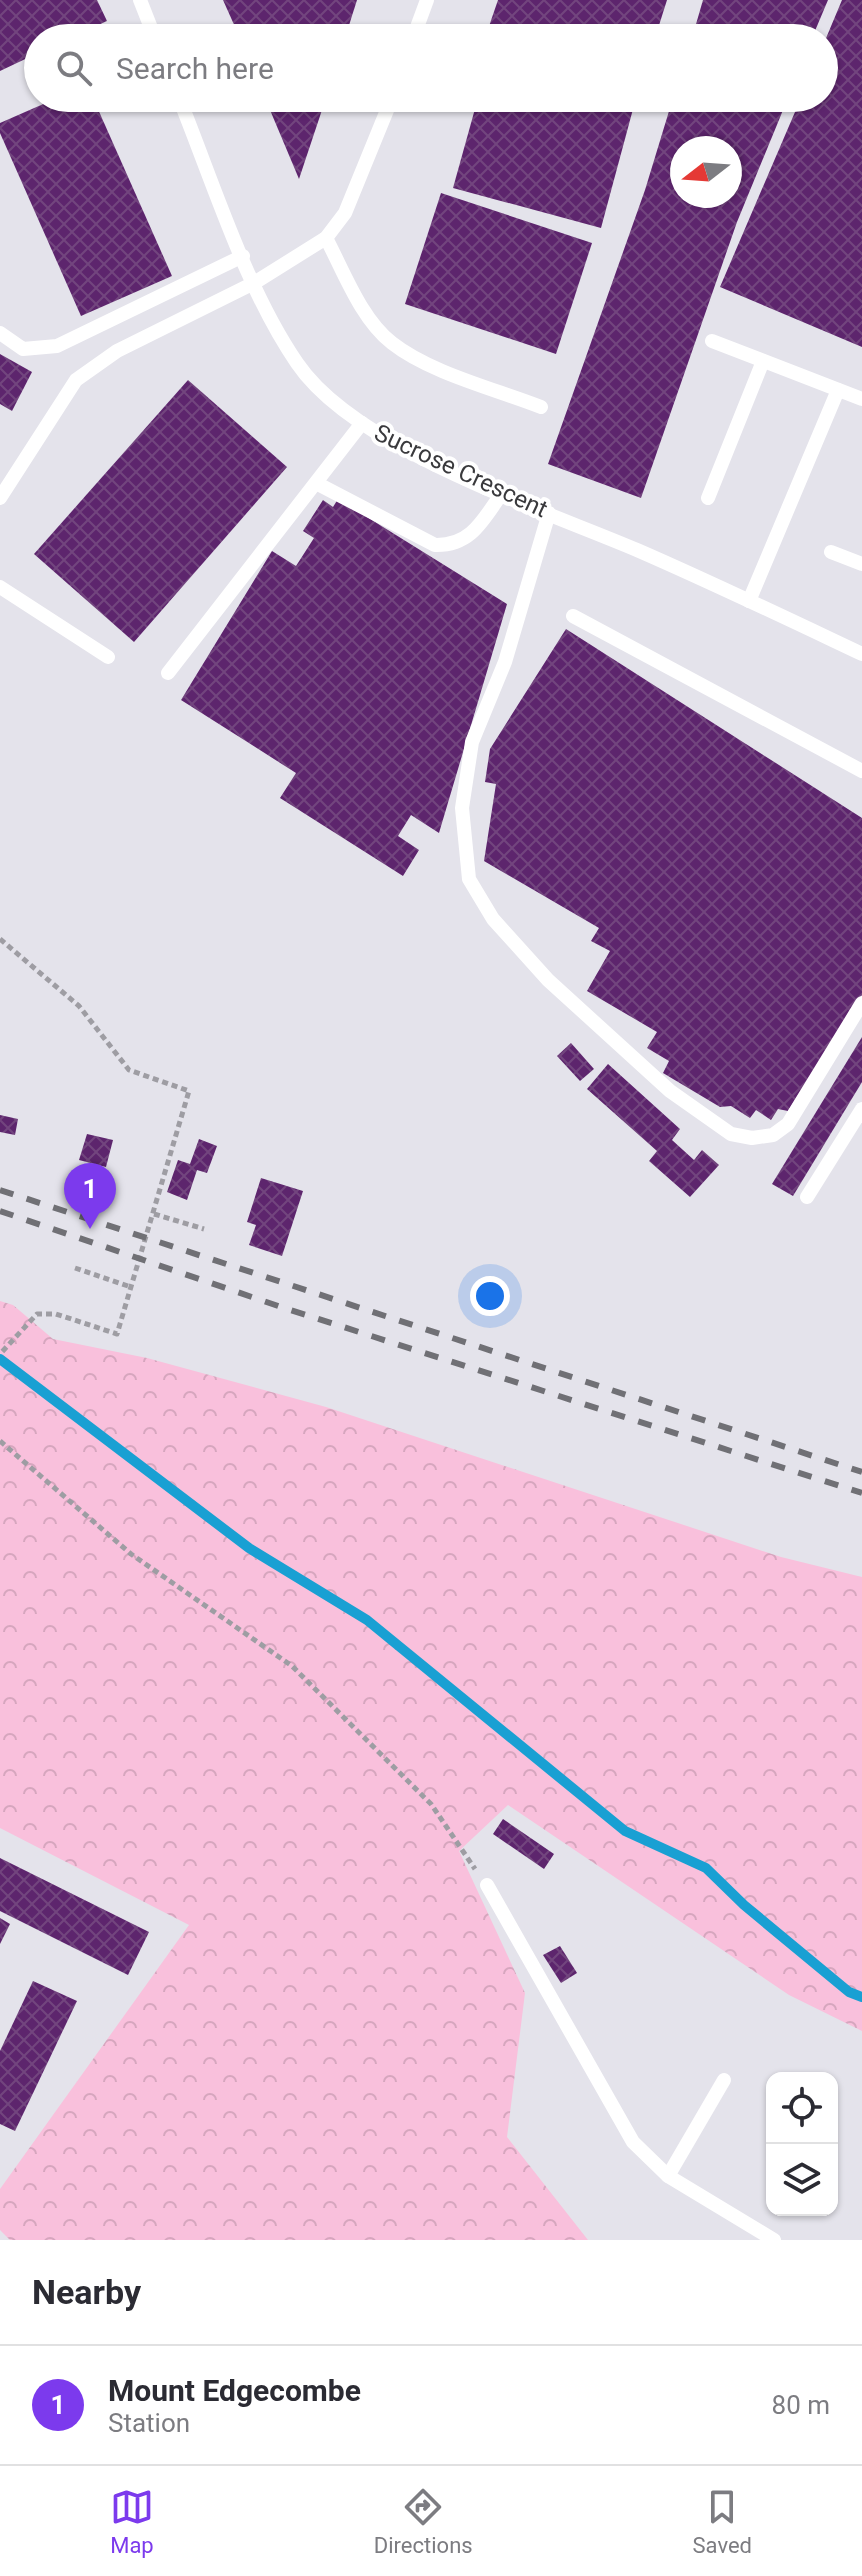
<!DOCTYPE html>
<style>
:root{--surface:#fff;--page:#f7f7f7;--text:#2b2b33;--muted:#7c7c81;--line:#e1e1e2;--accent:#7c3aed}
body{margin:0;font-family:Roboto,sans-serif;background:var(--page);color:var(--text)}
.controls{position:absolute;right:24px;bottom:24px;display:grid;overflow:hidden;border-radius:16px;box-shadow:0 2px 6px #0004}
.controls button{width:72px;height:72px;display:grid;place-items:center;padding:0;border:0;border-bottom:2px solid var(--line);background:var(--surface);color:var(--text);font:40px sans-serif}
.compass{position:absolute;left:670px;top:136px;width:72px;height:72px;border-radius:50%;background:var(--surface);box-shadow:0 2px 6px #0004;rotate:253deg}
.you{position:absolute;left:490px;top:1296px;width:28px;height:28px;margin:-20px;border:6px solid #fff;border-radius:50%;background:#1a73e8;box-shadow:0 0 0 12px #1a73e833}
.badge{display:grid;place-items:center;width:52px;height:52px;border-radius:50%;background:var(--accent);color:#fff;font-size:26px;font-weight:700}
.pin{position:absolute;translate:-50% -66px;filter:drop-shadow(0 2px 4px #0008)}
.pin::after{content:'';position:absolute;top:42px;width:28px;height:24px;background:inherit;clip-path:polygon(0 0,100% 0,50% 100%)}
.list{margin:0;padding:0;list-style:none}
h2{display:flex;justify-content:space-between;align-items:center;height:104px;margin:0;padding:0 32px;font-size:34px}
h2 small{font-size:26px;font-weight:400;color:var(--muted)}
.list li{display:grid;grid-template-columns:52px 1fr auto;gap:24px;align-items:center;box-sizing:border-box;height:120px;padding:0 32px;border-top:2px solid var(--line)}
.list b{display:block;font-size:30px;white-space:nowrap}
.list p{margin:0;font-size:26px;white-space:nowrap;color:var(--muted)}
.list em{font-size:26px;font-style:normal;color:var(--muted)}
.icon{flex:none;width:44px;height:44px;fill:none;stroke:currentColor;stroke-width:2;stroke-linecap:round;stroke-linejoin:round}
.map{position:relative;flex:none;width:862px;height:2240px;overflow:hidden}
.search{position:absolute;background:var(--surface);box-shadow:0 2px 6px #0004;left:24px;right:24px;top:24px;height:88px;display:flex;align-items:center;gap:20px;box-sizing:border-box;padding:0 28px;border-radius:44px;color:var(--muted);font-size:30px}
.sheet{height:224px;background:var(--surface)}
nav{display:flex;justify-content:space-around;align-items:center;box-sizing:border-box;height:112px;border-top:2px solid var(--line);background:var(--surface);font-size:22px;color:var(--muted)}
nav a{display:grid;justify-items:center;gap:4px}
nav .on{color:var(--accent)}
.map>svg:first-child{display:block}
.forest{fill:url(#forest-crowns)}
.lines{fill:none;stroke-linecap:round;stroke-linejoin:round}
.stream{stroke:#19a0d3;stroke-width:10}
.building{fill:url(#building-cross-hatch);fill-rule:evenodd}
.path{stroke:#9e9da3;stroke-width:5;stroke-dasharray:6 4;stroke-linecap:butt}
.service{stroke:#fff;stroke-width:14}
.rail{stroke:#707075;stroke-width:6;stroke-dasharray:14 14;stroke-linecap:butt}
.labels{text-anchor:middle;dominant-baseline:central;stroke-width:8;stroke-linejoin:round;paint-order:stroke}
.street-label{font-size:24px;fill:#39393c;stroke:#fff}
</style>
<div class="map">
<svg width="862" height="2240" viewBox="0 0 862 2240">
<defs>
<pattern id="forest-crowns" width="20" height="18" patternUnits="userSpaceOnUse" patternTransform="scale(2)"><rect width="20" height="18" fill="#f9c0dc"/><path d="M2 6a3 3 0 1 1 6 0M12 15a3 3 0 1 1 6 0" fill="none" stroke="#d6a6be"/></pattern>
<pattern id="building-cross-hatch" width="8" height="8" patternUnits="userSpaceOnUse" patternTransform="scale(2)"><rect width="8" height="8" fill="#5d256d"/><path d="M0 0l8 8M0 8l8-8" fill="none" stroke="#72457e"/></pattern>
</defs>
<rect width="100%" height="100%" fill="#e4e3eb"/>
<polygon class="forest" points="0,1301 13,1305 53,1339 147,1358 326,1407 781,1557 862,1577 862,2031 789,1995 508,1805 459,1851 525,1993 507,2137 588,2240 10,2240 0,2230 0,2189 189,1925 0,1828"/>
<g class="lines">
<polyline class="stream" points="0,1359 249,1548 367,1620 625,1831 706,1868 744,1905 849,1992 862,1997"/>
</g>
<g class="building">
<polygon points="0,0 97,0 107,21 70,38 38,38 38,53 0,71"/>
<polygon points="223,0 357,0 345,38 240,38"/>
<polygon points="498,0 667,0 655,38 485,38"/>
<polygon points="703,0 828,0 812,38 692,38"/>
<polygon points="842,0 862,0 862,347 720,287 801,98 824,98 824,43"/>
<polygon points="57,98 93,98 172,276 81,316 0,133 0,123"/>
<polygon points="265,98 326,98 299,179"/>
<polygon points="478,98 636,98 601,228 453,188"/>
<path d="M673,98H788L737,222L641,498L548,464L645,190ZM682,148H730V196H682Z"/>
<polygon points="441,193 592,243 556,354 405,304"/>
<polygon points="0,354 32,372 12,411 0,404"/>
<polygon points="188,380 287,467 134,642 34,554"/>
<polygon points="338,499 507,604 439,833 411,815 398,836 419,850 403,876 280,798 296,773 181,700 272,551 296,566 314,538 303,531 323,500 333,507"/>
<polygon points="566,629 862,818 862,995 788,1111 778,1109 771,1120 756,1110 750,1118 731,1106 720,1107 663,1073 669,1061 647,1048 657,1032 587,991 610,951 591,941 599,928 484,861 496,784 485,782 490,749"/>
<polygon points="862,1037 862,1082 793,1196 772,1184"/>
<polygon points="571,1043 594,1069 580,1081 557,1056"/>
<polygon points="608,1064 680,1129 672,1140 694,1160 702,1150 719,1165 690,1197 649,1161 657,1151 587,1089"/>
<polygon points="0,1115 18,1119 15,1135 0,1132"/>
<polygon points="87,1134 113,1140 106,1167 79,1160"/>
<polygon points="199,1139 217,1146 207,1173 197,1170 187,1200 167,1192 178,1160 190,1164"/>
<polygon points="261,1178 303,1191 282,1256 249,1245 256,1225 247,1222"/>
<polygon points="503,1819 554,1854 544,1869 493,1834"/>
<polygon points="0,1858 149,1932 128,1975 0,1911"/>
<polygon points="0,1918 10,1924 0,1944"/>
<polygon points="560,1946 577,1973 561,1983 543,1955"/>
<polygon points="33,1981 77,2001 15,2131 0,2124 0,2051"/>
</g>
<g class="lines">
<g class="path">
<polyline points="0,939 79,1006 129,1070 189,1091 117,1334 56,1314 37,1314 0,1354"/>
<polyline points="154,1214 204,1229"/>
<polyline points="75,1268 131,1287"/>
<polyline points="0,1441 131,1554 292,1666 431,1804 475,1869"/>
</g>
<g class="service">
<polyline points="140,0 155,38"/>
<polyline points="413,38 427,0"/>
<path d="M179,98C213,182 246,289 297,363C355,449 541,509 637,550C713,583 788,619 862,654"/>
<path d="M326,238C344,272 361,319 392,343C430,373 495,389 541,407"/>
<polyline points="0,333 23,349 57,346 243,256"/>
<polyline points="712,341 862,399"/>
<path d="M316,483L435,545C471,546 483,520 502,493"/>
<polyline points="0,498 76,380 117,351 254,283 326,238 345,213 392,98"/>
<polyline points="708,498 763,361"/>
<polyline points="549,513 505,662 472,742 462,808 469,879 493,919 548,980 670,1091 731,1134 752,1138 773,1135 788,1124 862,1003"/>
<polyline points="831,552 862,564"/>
<polyline points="0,587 108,657"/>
<polyline points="749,601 838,390"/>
<polyline points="573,616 862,771"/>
<polyline points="168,673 362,423"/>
<polyline points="807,1197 862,1109"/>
<polyline points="487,1885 633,2142 668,2176 774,2240"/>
<polyline points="668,2176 724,2080"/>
</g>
<g class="rail">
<polyline points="0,1190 862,1472"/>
<polyline points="0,1211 284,1308 862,1493"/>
</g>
</g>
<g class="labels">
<g class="street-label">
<text transform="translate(461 471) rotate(25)">Sucrose Crescent</text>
</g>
</g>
</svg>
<div class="controls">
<button><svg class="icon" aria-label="locate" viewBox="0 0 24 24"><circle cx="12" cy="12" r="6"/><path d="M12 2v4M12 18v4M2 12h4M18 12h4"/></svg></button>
<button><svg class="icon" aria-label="layers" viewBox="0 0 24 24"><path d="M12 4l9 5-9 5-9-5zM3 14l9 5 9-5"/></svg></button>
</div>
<svg class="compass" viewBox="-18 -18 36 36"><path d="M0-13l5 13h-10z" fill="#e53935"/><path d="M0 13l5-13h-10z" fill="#7c7c81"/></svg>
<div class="you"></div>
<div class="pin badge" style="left:90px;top:1229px">1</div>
<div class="search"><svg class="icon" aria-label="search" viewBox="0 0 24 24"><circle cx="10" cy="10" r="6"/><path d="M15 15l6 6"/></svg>Search here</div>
</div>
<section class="sheet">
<h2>Nearby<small></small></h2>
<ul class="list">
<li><span class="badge">1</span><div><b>Mount Edgecombe</b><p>Station</p></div><em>80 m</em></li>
</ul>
</section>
<nav>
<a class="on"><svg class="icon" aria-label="map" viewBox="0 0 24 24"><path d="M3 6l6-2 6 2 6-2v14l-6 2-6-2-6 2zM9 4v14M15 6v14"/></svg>Map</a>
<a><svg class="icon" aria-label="directions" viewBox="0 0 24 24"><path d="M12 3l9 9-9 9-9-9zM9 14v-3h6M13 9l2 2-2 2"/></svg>Directions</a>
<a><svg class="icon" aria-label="saved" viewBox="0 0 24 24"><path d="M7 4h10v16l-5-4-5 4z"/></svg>Saved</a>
</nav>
